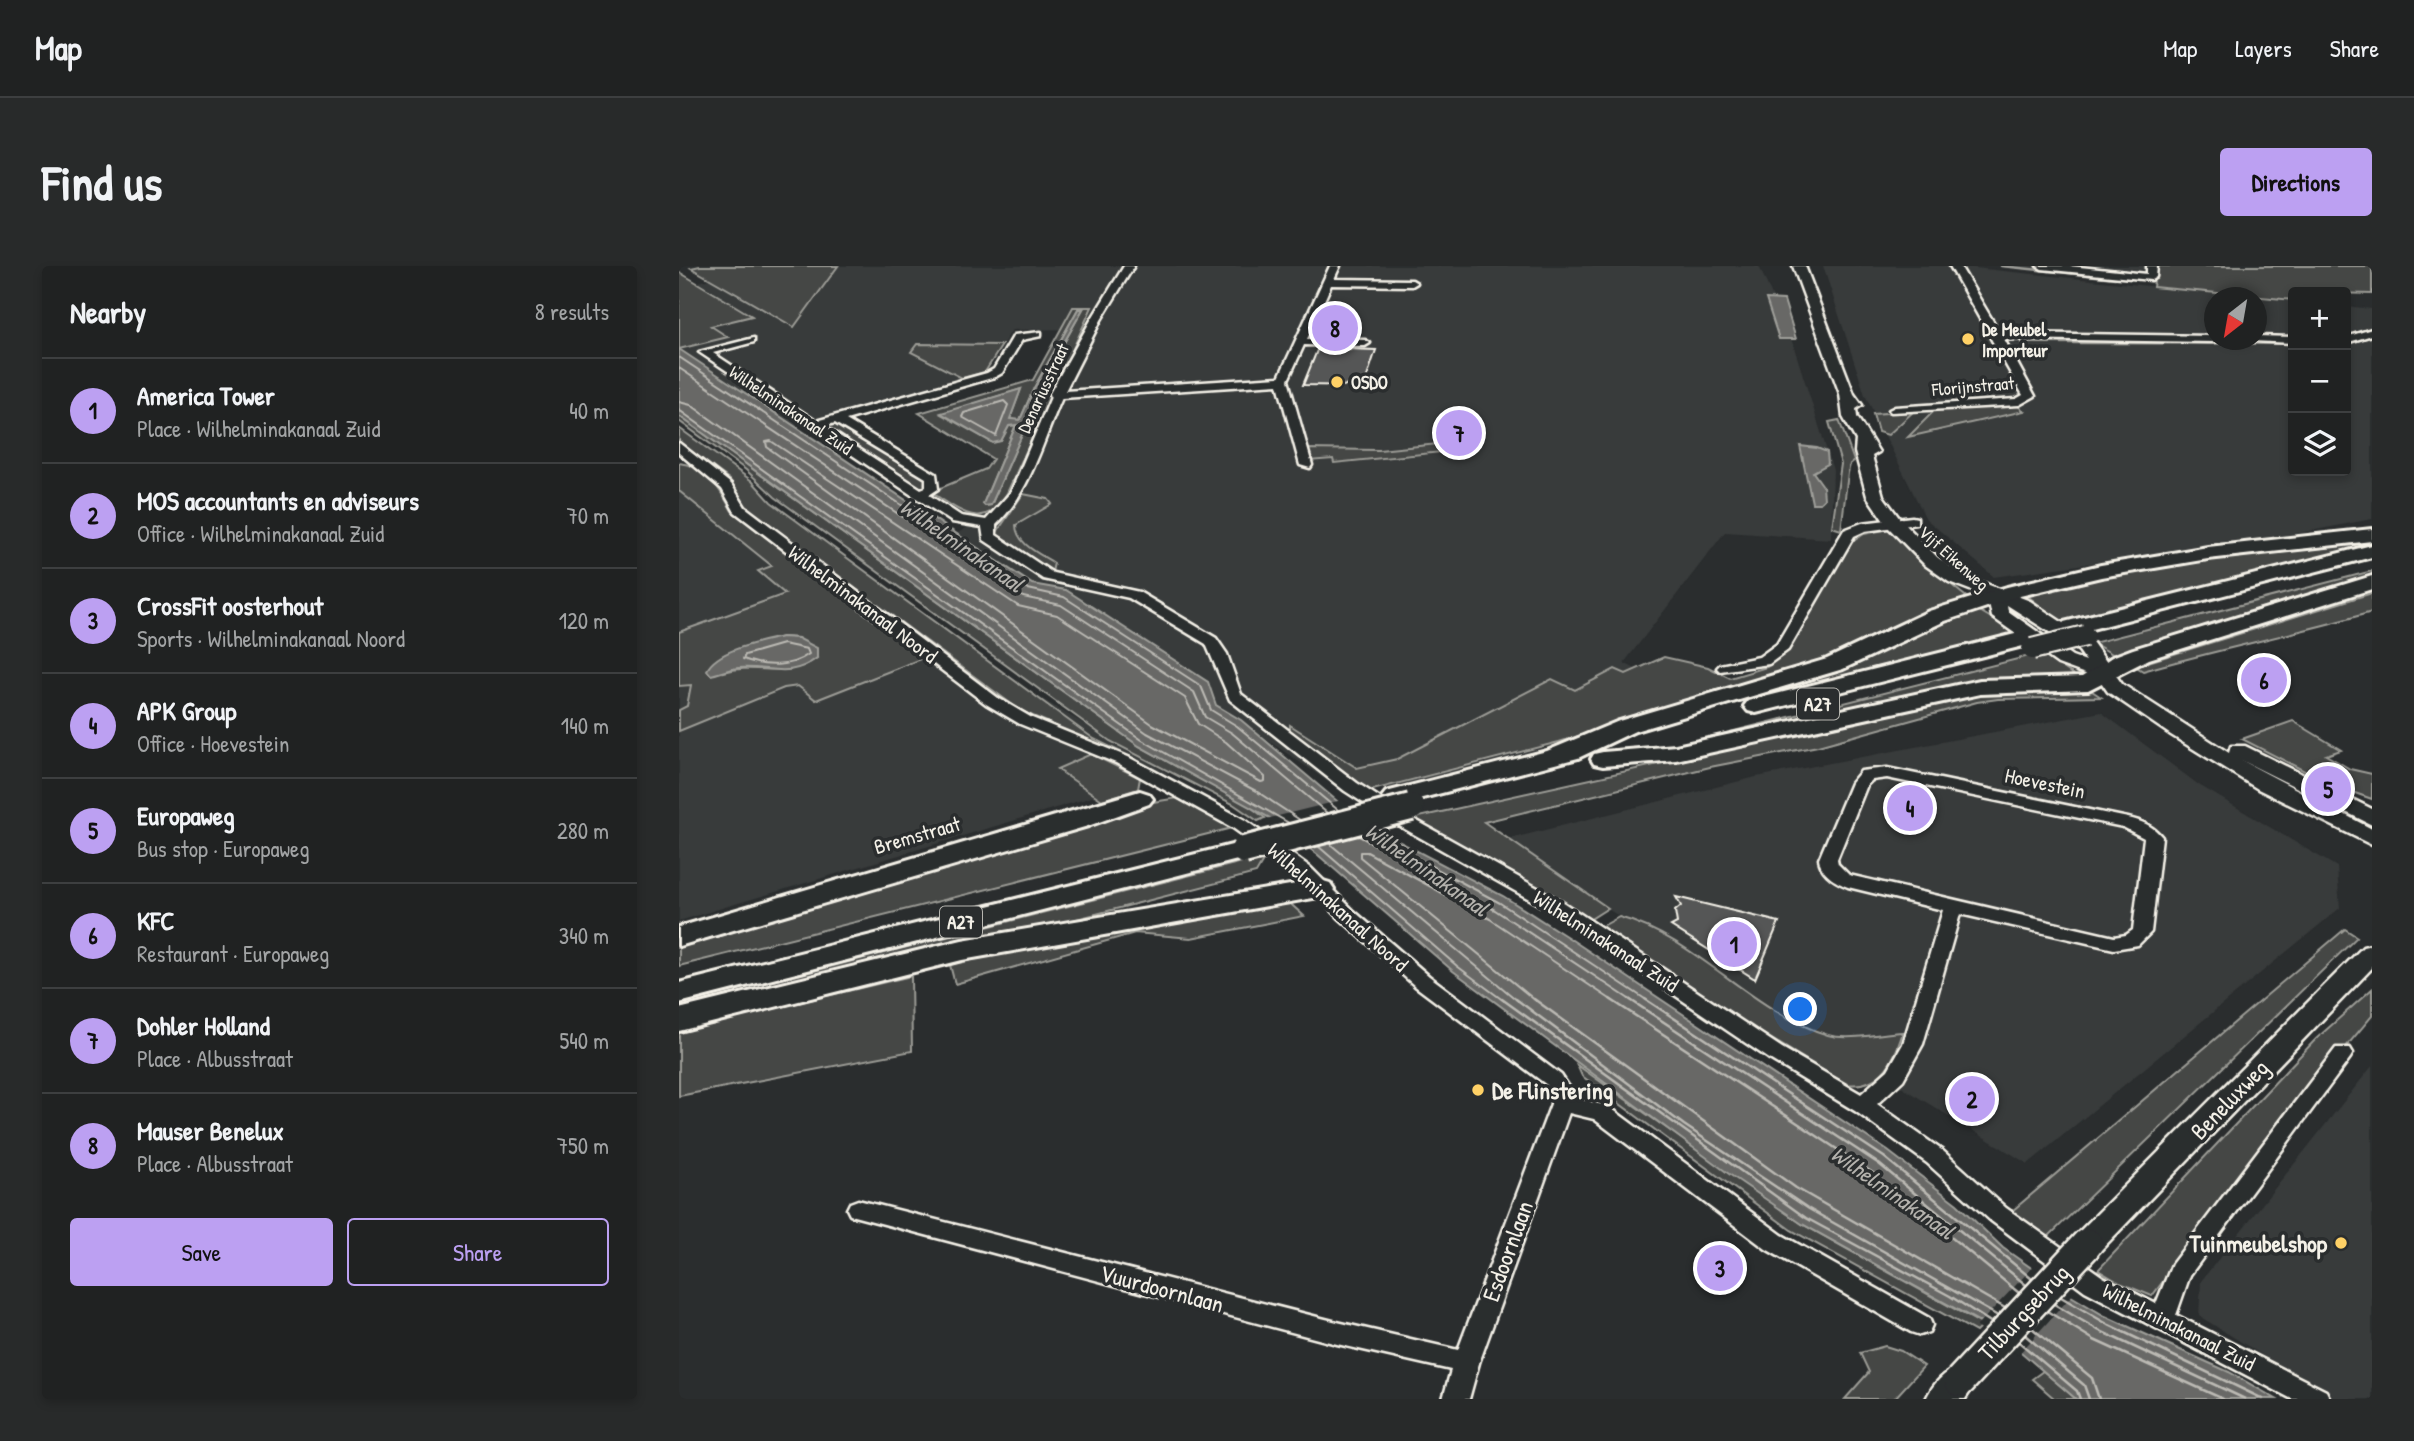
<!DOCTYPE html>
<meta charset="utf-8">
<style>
:root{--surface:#202222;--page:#282a2a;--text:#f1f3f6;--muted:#a2a4a5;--line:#3d3f40;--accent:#bca0f2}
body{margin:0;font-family:"Patrick Hand",sans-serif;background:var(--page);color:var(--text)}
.controls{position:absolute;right:21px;top:21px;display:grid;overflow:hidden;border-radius:7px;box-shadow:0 4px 10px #0003}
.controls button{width:63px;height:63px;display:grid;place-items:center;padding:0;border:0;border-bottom:2px solid var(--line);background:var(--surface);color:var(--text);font:35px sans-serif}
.compass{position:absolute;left:1525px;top:21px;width:63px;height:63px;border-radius:50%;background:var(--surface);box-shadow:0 4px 10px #0003;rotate:211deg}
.you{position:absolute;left:1122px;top:744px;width:24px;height:24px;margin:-18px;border:5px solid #fff;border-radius:50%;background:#1a73e8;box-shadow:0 0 0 10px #1a73e833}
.badge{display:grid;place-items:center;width:46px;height:46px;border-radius:50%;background:var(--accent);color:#111;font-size:23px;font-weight:700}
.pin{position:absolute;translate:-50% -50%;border:4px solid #fff;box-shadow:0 2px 7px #0006}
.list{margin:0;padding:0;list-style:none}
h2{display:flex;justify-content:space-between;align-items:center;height:91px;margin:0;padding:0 28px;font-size:30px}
h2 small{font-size:23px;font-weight:400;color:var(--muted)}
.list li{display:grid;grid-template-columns:46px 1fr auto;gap:21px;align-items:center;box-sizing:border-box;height:105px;padding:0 28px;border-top:2px solid var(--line)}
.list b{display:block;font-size:26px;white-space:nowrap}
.list p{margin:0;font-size:23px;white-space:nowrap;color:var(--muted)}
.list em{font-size:23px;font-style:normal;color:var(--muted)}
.actions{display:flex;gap:14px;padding:21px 28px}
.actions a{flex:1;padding:16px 0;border:2px solid var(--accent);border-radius:7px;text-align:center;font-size:24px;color:var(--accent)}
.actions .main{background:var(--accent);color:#111}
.icon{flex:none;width:38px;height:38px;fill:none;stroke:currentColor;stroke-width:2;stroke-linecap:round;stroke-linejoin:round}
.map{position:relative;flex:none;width:1693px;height:1133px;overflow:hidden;border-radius:7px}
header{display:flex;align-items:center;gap:42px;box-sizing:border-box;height:98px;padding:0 35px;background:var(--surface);border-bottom:2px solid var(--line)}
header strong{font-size:33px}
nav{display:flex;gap:38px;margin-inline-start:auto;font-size:24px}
.intro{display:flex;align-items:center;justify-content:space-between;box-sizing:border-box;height:168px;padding:0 42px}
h1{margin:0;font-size:49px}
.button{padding:18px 32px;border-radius:7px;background:var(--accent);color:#111;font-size:24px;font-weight:700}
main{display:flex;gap:42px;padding:0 42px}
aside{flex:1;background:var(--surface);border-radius:7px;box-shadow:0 4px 10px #0003}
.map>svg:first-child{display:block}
.built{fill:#373a3a;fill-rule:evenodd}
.green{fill:#444645;stroke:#9c9c96;stroke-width:2;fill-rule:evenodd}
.water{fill:#676866;stroke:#9f9f9a;stroke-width:2}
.pier{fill:#2a2d2e}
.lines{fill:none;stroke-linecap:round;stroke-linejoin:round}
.shore-far1{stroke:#bcbab4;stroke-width:2}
.shore{stroke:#bcbab4;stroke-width:2.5}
.stream{stroke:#9f9f9a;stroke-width:2.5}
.building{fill:#555756;stroke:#f4f1e8;stroke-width:2}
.minor-casing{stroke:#f4f1e8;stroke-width:5}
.major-casing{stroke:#f4f1e8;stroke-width:5}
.highway-casing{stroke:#f4f1e8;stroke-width:6}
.minor{fill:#2a2d2e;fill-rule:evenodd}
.major{fill:#2a2d2e;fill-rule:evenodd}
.highway{fill:#2a2d2e;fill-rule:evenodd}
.major-bridge-casing{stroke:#f4f1e8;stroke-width:35;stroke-linecap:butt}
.highway-bridge-far1-casing{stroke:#f4f1e8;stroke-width:24;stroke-linecap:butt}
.highway-bridge-casing{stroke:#f4f1e8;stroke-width:32;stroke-linecap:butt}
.major-bridge{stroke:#2a2d2e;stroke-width:30}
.highway-bridge-far1{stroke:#2a2d2e;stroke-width:20}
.highway-bridge{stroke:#2a2d2e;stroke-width:26}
.poi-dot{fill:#ffd166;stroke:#2a2d2e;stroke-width:2.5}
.labels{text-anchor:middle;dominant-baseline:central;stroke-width:7;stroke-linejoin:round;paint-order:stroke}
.far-poi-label{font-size:18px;font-weight:bold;fill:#f4f1e8;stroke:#2a2d2e;text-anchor:start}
.far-street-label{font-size:18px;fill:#f4f1e8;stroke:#2a2d2e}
.shield{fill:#2a2d2e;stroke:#b7b6b0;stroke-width:2}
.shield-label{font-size:19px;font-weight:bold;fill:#f4f1e8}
.street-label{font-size:21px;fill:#f4f1e8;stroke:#2a2d2e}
.water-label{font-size:23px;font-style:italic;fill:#b5b3ae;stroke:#2a2d2e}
.near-poi-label{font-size:24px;font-weight:bold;fill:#f4f1e8;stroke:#2a2d2e;text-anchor:start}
.near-street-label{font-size:24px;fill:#f4f1e8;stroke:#2a2d2e}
</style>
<header>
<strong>Map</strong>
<nav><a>Map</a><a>Layers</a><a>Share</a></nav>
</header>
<div class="intro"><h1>Find us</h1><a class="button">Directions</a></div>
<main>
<aside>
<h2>Nearby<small>8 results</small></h2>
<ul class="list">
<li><span class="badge">1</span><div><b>America Tower</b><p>Place · Wilhelminakanaal Zuid</p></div><em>40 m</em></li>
<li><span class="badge">2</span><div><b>MOS accountants en adviseurs</b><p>Office · Wilhelminakanaal Zuid</p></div><em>70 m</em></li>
<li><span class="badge">3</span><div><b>CrossFit oosterhout</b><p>Sports · Wilhelminakanaal Noord</p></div><em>120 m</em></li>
<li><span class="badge">4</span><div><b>APK Group</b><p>Office · Hoevestein</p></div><em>140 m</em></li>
<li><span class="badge">5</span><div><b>Europaweg</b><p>Bus stop · Europaweg</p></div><em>280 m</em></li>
<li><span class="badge">6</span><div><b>KFC</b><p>Restaurant · Europaweg</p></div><em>340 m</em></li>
<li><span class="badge">7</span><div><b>Dohler Holland</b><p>Place · Albusstraat</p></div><em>540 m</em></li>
<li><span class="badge">8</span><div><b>Mauser Benelux</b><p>Place · Albusstraat</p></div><em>750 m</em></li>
</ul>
<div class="actions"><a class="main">Save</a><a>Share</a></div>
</aside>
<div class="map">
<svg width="1693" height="1133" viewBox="0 0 1693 1133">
<rect width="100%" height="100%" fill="#2a2d2e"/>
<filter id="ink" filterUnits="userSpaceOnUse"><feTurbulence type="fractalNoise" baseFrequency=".0143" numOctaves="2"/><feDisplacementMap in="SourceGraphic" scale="14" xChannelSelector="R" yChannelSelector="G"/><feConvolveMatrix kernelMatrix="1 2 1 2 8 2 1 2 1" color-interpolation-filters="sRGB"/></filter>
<g filter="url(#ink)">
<g class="built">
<polygon points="91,0 1080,0 1114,78 1154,204 1152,273 1046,266 945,397 987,419 691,507 660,523 537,439 529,416 388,324 353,318 279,267 320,241 401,63 333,64 306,106 116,159 0,83 48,72 31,60 72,50 18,16"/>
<path d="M1144,0H1277L1614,35V205H1667V40L1693,43V253L1611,269L1315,311L1247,253L1186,129ZM1535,32H1577V74H1535Z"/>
<polygon points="1323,0 1472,0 1469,16"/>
<polygon points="0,194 273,380 490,508 0,655"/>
<polygon points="1422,446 1520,519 1658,601 1661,642 1349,898 818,576 1077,511"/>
<polygon points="1693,800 1693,1133 1654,1133 1520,1050 1522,1015"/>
</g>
<g class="green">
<polygon points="21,0 159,0 115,61 12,2"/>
<polygon points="1477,0 1693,0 1693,28 1614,26 1614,34 1474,21"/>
<polygon points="0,6 73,50 32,60 49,71 0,83"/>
<path d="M394,41H413L328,227C306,267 281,245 252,226L307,203L314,193L240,147L354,114ZM399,43H404L378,89L312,239L306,240L304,238L337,159L330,160L322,175L312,176L262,148L342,123L331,153L341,154L355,122Z"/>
<polygon points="1340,74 1614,75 1614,78 1343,77"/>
<polygon points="238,78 323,79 306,106 283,112 232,86"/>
<polygon points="1338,139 1345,145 1229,171 1256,144"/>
<polygon points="1235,145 1209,169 1199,166 1194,148"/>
<polygon points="0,150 460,480 569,539 586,552 579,555 554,538 431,475 96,231 67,204 0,155"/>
<polygon points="1160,154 1175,195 1171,198 1169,207 1162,264 1153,261 1162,198 1150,156"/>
<polygon points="159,156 249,214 251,222 245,224 146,160"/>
<polygon points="0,162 73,215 92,236 415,473 458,494 342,445 69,243 51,214 0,176"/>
<polygon points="769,177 773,185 655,197 654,193 629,195 626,183 700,184"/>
<path d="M0,197C28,200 40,222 53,245L244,392L137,434L119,420L105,422L0,465V444L8,440L12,419L0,420V366L106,328L79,305L93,300L0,225ZM103,371L119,372L138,392C109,414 77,396 45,406L50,387Z"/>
<path d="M344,228L369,233L373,238L337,259C337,278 361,288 375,297L373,306L316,269Z"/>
<polygon points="1210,263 1231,285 1291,334 1193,380 880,476 690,525 649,498 611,465 611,459 678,502 718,493 873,413 896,424 936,403 947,408 985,391 1029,401 1051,412 1088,401 1170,278 1185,268"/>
<path d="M1693,270V279L1382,356L1346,328C1460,299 1576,286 1693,270Z"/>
<polygon points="1693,305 1693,313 1437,390 1414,377"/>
<path d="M1693,327V346C1617,368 1540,383 1464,405L1456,400Z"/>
<polygon points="1294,341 1337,367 969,459 1184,395"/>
<polygon points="1362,387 1402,414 1322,414 1043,468"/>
<polygon points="1413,425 1422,431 1319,433 1298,436 1139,480 1031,501 805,556 929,642 910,654 731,553 1301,427"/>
<polygon points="1614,455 1662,484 1647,489 1671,503 1693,508 1693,533 1653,519 1563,473"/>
<polygon points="412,488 461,512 459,523 423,534 378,503"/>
<polygon points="499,532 523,539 553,562 0,700 0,677 474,536"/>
<polygon points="587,590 577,607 0,755 0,739"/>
<polygon points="605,632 625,650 512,672 456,667 276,718 271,699 322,683"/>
<path d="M940,651C1018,672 1072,746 1149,769C1171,775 1201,767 1224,766C1215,795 1202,823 1167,818L1043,743L922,661Z"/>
<polygon points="1666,663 1678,671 1367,973 1333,945"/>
<polygon points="232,710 233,785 0,830 0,765"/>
<polygon points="1693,723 1693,750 1602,858 1473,1030 1441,1017 1419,1004 1637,773"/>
<polygon points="898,799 1123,958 1304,1059 1297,1066 1112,964 903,810"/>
<polygon points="1206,1080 1222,1085 1245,1100 1215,1133 1166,1133 1190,1106 1181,1087"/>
<polygon points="1364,1105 1397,1133 1376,1133 1353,1113"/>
</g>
<g class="water">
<polygon points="1087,33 1105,34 1117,73 1100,73"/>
<polygon points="399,43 404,43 378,89 312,239 306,240 304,238 337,159 330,160 322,175 314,177 262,147 342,123 331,153 341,154 355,122"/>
<polygon points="0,83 353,318 387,324 529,416 537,439 562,454 658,535 717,574 824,630 890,672 1209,885 1278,938 1324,982 1392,1030 1426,1050 1550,1106 1597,1133 1397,1133 1342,1086 1301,1056 1123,958 1050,908 774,705 639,589 591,552 460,480 0,150"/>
<polygon points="1121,180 1138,182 1148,186 1149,198 1134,206 1144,220 1145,233 1141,237 1133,237"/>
<path d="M103,371L119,372L138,382V392C109,414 90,399 59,402C50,403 41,407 32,409L28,404C39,383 81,376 103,371Z"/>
</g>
<g class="pier">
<polygon points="663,534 695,557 622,579 583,554"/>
<polygon points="1355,1000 1396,1026 1339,1089 1297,1061"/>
</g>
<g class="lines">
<g class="shore-far1">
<polyline points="0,91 349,323 385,331 522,420 532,444 558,460 659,544"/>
<polyline points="0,102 344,331 382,339 515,426 526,451 553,467 648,547"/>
<polygon points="325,135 329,139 317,170 283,151 285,147"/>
<polyline points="0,136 12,139 468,467 577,525 621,554"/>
<polyline points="0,144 463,474 610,557"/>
<polygon points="92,175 339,340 378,349 506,432 519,458 547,476 586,511 586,515 582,516 473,458 88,181 87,176"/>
<path d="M104,378L128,383L130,388C111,402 86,401 64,393L66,389Z"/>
<polyline points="691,567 821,637 969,735"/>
<polyline points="680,570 816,644 953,735"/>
<polyline points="650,577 839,735"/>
<polyline points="639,580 778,700 825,735"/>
<polyline points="857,735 681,591 681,586 688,586 811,653 934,735"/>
</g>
<g class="shore">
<polyline points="823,733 1127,952 1271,1030 1313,1057"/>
<polyline points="837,733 1005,859 1130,943 1319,1050"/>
<polyline points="855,733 1117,922 1326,1042"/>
<polyline points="931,733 1194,907 1340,1027"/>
<polyline points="950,733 1200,898 1347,1019"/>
<polyline points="966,733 1205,891 1353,1013"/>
<polyline points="1382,1031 1430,1059 1584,1133"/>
<polyline points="1375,1038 1419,1064 1566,1133"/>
<polyline points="1368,1045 1415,1074 1544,1133"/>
<polyline points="1353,1062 1413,1112 1420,1133"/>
<polyline points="1346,1069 1405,1119 1410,1133"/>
<polyline points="1340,1076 1398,1125 1401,1133"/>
</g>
<polyline class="stream" points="1322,0 1436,12"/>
</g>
<g class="building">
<polygon points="650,52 671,52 665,68 671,68 670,71 642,71"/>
<polygon points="639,82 697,84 685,120 624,119"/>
<polygon points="781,151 797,182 792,183 793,186 780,188 763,152"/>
<polygon points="997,631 1100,656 1076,713 992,660 998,657 996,645 1002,640"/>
</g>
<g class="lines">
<defs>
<g id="minor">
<path d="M445,0H455L422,54L386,125L600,111L651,0H661L655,13L733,14L738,17L733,20L652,19L628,73L686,74L691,77L686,80L625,79L609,114L633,199L631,202L621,199L599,118L383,132C363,176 352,225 317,259V269L374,307L460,326L537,372L548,388L562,428L678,517L729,550L882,635L1103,782L1182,828L1209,804L1224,778L1264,644L1169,621C1156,616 1142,608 1140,593L1172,517L1182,505L1208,502L1449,552C1463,555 1474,560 1483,571L1472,666L1459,679L1435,683L1281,648L1244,778L1224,814L1198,838L1264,885L1327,942L1424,1011L1477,1038L1493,998L1657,782H1671L1674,787L1671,792L1511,1009L1497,1049L1647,1125L1651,1133H1613L1406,1025L1311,954L1248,897L1176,845L1089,792L868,643L717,558L666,525L551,434L527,378L450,332L364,313L305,274L303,261L273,256L20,86L75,72V76L34,87L137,155L308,107L315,103L335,69L362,66V70L343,74L323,107L316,111L167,154L257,208L259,223L250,229L282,250L307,254L332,226L372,131L370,129L412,54ZM156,157L247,212V221L242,223L145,160ZM1208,512L1444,561L1465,572L1454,664L1447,669L1435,671L1170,609L1159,598L1158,593L1188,519L1193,514Z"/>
<polygon points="1271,0 1281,0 1321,67 1535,70 1535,74 1540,74 1535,76 1325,73 1356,130 1340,139 1212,146 1210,144 1216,141 1337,133 1344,129"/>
<polygon points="1358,0 1391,0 1468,8 1468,0 1478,0 1477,11 1472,14 1363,3"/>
<polygon points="1693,63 1693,69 1667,77 1667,71"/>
<polygon points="1577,70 1614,71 1614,77 1573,75 1577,74"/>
<polygon points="0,177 52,218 66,241 319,432 353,452 449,491 566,554 631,601 675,645 750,710 882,809 894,827 894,832 929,840 1103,969 1250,1052 1253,1059 1250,1066 1241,1069 1232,1066 1087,983 915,853 890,847 800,1097 790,1133 764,1133 772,1104 658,1078 171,949 168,943 171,937 179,934 658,1056 779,1084 872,838 872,827 868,819 736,720 661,653 619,609 554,562 437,497 341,458 307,438 56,246 43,223 0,187"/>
<polygon points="1233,251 1238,252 1238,258 1186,265 1175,270 1109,384 1090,398 1041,405 1038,402 1041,399 1080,391 1098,378 1165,264 1183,257"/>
</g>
<g id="major">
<path d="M1114,0H1126L1175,128L1183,139L1177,143L1178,151L1200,186L1193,190L1204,230L1221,253L1258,291L1282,308L1351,335L1414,377L1443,418L1550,487L1552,480H1566L1693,543V559L1562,494L1693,563V579L1579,523L1492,469L1429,426L1420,413L1379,398L1313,351L1309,331L1270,316L1246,299L1209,261L1188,230L1176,186L1177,174L1164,151L1161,128ZM1328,339L1400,385L1407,395L1393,390L1329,345Z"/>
<polygon points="1693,679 1693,702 1419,987 1408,990 1397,987 1393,978 1397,969 1684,681"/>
<path d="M1281,1100L1293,1105L1298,1115L1286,1133H1247C1254,1118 1265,1106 1281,1100Z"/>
</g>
<g id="highway">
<polygon points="1693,263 1693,275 1529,293 1422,311 1341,330 1266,355 1164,403 956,465 899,492 716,539 707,536 703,531 707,526 868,485 940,455 1148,393 1250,345 1328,321 1422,299 1529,281"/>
<polygon points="1693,279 1693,291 1393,368 1382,361 1385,356"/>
<polygon points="1693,310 1693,323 1470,393 1409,424 1301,428 997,494 924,500 915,498 912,493 915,488 924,486 997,480 1301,414 1403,411 1433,391 1454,383"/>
<polygon points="1340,367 1348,369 1351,374 1348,379 1077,447 1069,445 1065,440 1069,435"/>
<polygon points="461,525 470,528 474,533 470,538 409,560 0,680 0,661"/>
<polygon points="565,576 574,578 578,584 574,590 0,737 0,717"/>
<polygon points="641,614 651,617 655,623 651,629 283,694 0,765 0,743 283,674"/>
</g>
</defs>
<use href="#minor" class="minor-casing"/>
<use href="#major" class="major-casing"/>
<use href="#highway" class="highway-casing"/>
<use href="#minor" class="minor"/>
<use href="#major" class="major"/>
<use href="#highway" class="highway"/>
<defs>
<polyline id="major-bridge" points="1281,1115 1408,978"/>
<polyline id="highway-bridge-far1" points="1353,383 1406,370"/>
<polyline id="highway-bridge" points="565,584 732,541"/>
</defs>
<use href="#major-bridge" class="major-bridge-casing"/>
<use href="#highway-bridge-far1" class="highway-bridge-far1-casing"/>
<use href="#highway-bridge" class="highway-bridge-casing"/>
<use href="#major-bridge" class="major-bridge"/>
<use href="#highway-bridge-far1" class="highway-bridge-far1"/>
<use href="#highway-bridge" class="highway-bridge"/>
</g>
</g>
<g class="poi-dot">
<circle cx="1289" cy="73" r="7"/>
<circle cx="658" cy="116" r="7"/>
<circle cx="799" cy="824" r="7"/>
<circle cx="1662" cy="977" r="7"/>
</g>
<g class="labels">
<g class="far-poi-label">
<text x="1303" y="63">De Meubel<tspan x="1303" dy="21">Importeur</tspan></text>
<text x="672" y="116">OSDO</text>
</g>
<g class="far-street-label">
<text transform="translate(1294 120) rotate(-5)">Florijnstraat</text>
<text transform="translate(364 122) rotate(-65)">Denariusstraat</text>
<text transform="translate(112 144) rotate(34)">Wilhelminakanaal Zuid</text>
<text transform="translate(1275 292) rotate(42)">Vijf Eikenweg</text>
</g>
<g class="shield">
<rect x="1118" y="422.5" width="42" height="31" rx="5"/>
<rect x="261" y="640.5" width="42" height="31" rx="5"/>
</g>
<g class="shield-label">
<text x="1139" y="438">A27</text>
<text x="282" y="656">A27</text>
</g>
<g class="street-label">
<text transform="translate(184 338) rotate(37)">Wilhelminakanaal Noord</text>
<text transform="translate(1366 517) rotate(12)">Hoevestein</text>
<text transform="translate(238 569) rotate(-16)">Bremstraat</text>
<text transform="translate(659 641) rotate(42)">Wilhelminakanaal Noord</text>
<text transform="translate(927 675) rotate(33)">Wilhelminakanaal Zuid</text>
<text transform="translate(1500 1061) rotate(27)">Wilhelminakanaal Zuid</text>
</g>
<g class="water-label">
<text transform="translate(283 279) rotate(35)">Wilhelminakanaal</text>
<text transform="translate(748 603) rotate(35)">Wilhelminakanaal</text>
<text transform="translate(1214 926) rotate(35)">Wilhelminakanaal</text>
</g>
<g class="near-poi-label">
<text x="813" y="824">De Flinstering</text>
<text x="1648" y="977" text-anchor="end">Tuinmeubelshop</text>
</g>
<g class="near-street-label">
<text transform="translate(1550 833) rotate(-46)">Beneluxweg</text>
<text transform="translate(828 985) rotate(-70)">Esdoornlaan</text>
<text transform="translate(483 1022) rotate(15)">Vuurdoornlaan</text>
<text transform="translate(1344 1046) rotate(-47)">Tilburgsebrug</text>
</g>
</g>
</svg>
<div class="controls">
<button>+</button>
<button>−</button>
<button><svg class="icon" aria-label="layers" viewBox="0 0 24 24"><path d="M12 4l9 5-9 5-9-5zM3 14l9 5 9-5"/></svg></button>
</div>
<svg class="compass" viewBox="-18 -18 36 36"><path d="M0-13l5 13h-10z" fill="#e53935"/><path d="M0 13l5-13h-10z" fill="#a2a4a5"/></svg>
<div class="you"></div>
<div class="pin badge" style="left:1055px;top:678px">1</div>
<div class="pin badge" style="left:1293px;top:833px">2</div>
<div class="pin badge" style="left:1041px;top:1002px">3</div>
<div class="pin badge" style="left:1231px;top:542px">4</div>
<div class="pin badge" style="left:1649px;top:523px">5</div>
<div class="pin badge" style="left:1585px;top:414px">6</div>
<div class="pin badge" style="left:780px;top:167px">7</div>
<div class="pin badge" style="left:656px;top:62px">8</div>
</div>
</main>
